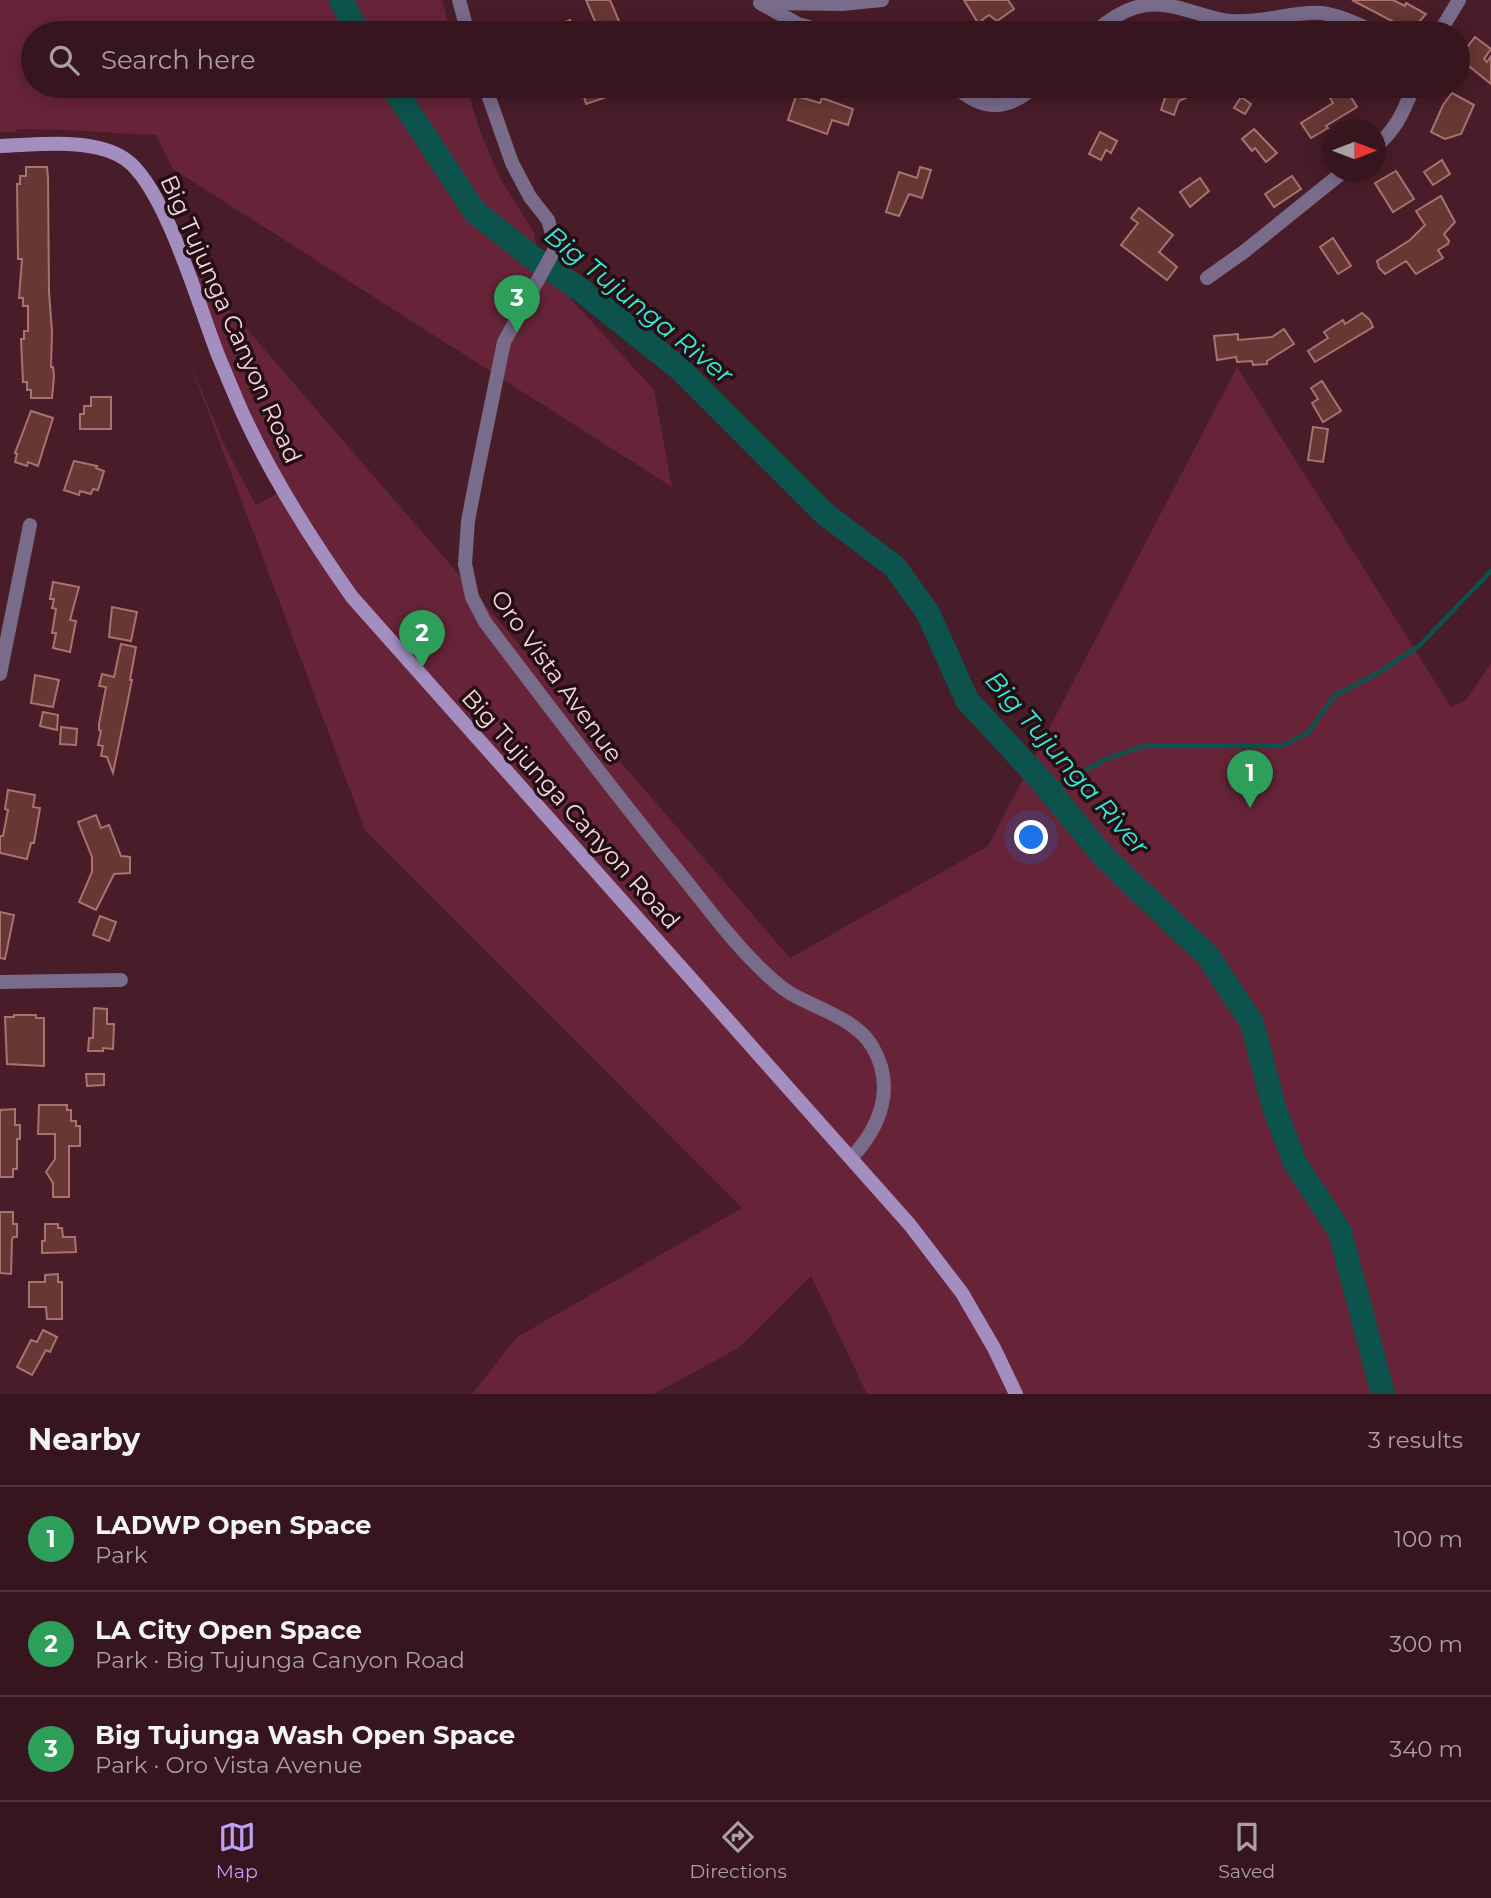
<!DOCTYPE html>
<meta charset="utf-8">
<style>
:root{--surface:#36151e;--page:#3d1e27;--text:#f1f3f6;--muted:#aa9fa4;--line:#50343c;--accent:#bca0f2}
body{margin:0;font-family:Montserrat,sans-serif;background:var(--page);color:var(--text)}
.compass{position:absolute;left:1323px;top:119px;width:63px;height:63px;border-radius:50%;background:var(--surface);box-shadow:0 4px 18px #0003;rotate:90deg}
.you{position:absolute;left:1032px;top:838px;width:24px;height:24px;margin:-18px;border:5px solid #fff;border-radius:50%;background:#1a73e8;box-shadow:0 0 0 10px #1a73e833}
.badge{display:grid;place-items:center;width:46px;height:46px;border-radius:50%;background:var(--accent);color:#fff;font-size:23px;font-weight:700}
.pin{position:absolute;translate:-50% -58px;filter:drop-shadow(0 2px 4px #0008)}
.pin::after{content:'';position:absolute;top:37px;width:24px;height:21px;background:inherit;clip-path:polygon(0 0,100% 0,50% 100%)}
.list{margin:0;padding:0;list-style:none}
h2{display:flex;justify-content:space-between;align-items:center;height:91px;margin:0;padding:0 28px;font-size:30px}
h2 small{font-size:23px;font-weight:400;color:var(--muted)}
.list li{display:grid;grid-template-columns:46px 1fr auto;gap:21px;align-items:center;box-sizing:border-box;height:105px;padding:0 28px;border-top:2px solid var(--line)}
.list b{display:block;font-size:26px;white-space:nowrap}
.list p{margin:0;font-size:23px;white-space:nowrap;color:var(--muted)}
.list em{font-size:23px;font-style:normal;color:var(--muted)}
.icon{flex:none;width:38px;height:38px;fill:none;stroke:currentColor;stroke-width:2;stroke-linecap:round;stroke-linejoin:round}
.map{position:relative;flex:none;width:1491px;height:1394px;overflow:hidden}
.search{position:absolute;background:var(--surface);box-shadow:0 4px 18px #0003;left:21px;right:21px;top:21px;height:77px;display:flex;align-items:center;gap:18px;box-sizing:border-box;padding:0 24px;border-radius:38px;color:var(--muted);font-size:26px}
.sheet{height:406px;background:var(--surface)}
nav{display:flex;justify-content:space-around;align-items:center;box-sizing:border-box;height:98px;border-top:2px solid var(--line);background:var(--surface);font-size:19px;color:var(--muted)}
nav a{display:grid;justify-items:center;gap:4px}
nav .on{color:var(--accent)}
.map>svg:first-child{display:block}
.green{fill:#672438}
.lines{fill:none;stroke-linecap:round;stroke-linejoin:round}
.stream{stroke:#0b534c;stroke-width:4.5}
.river{stroke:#0b534c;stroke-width:24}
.building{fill:#673734;stroke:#a8726e;stroke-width:2}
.street{stroke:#796b8a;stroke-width:14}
.secondary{stroke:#a48ebf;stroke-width:14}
.labels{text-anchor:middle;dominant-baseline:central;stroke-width:7;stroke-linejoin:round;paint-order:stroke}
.street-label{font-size:24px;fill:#f4d5db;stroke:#220e13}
.water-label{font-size:26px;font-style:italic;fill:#32ebd9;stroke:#220e13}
</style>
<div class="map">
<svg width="1491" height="1394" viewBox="0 0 1491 1394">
<rect width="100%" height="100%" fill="#481c28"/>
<g class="green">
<path d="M0,0H442L451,33H33V86H466L481,134L500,178L534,233L538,258L534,270L551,277L654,390L672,487L173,169L156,135C109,133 64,129 18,129L15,132H0Z"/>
<polygon points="175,246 790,958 988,846 1237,367 1451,707 1466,700 1491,663 1491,1394 1395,1394 1339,1223 1332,1222 1387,1394 867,1394 811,1276 740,1347 654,1394 472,1394 517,1337 742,1208 365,830 188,358 226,449 256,505 280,492"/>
</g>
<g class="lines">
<polyline class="stream" points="1049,790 1104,760 1143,746 1281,746 1308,733 1334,696 1378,673 1419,646 1491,571"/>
<g class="river">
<polyline points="341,0 358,33"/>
<polyline points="392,86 475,212 532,257 581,290 680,369 825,514 895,567 928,613 967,700 1039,778 1104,857 1208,956 1252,1023 1274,1107 1295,1163 1340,1232 1383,1394"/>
</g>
</g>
<g class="building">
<polygon points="586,0 610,0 624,33 600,33"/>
<polygon points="964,0 1008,0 1014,9 997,21 989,15 978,23"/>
<polygon points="1352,0 1393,0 1405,6 1406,3 1426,14 1411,31"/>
<polygon points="570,20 576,33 540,33"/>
<polygon points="1475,37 1491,49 1484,59 1487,62 1491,56 1491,84 1459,58"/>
<polygon points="581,86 636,86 636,87 586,104"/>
<polygon points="1169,86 1210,86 1179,101 1174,115 1161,110"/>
<polygon points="1323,86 1344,86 1357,107 1326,126 1328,128 1311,138 1301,123 1333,103"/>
<polygon points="1452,93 1474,105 1461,134 1445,139 1431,132 1443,105"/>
<polygon points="796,96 820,103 822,98 853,109 848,125 832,120 827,134 788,120"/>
<polygon points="1241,97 1251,104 1245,114 1234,108"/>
<polygon points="1254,129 1277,153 1266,162 1255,148 1252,151 1242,139"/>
<polygon points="1100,132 1117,141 1111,153 1106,150 1101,160 1089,154"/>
<polygon points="1442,160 1450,174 1433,185 1424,172"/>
<polygon points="26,167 47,167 48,177 49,292 52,332 51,367 53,367 54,376 52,398 31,398 31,390 27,390 27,382 23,382 21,339 24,339 24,331 28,331 28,306 23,306 23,298 19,298 22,259 18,259 17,184 20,184 20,176 26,176"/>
<polygon points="920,167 931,170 922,198 909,194 899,216 886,212 899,172 917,178"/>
<polygon points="1396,171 1414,199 1393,212 1375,183"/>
<polygon points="1292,176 1301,189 1274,207 1265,194"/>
<polygon points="1200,178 1209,191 1190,207 1180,192"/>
<polygon points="1441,196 1455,222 1444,234 1449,241 1448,244 1438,250 1443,258 1416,274 1406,261 1385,274 1379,268 1377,261 1410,240 1425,225 1416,211"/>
<polygon points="1139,208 1173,235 1159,252 1177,267 1167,280 1121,245 1138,223 1131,218"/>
<polygon points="1333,238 1351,266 1338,274 1320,247"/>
<polygon points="1362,313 1370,320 1373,327 1315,362 1308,351 1328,338 1324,332 1343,320 1345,324"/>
<polygon points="1284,329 1294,344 1267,361 1267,364 1253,365 1252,361 1237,362 1236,357 1217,360 1214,336 1238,334 1238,340 1272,337"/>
<polygon points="1322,381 1341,411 1323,422 1312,403 1318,399 1311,388"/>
<polygon points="91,397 111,397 111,429 80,429 80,414 84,414 84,406 91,406"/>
<polygon points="31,411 53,418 38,466 28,462 27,466 15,462 17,454 15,453"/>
<polygon points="1313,427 1328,429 1323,462 1308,460"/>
<polygon points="74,461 97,466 96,468 104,471 98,490 93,489 91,494 80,491 79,495 64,490"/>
<polygon points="53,582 79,587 70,620 76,621 70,652 53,648 56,633 52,633 56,609 52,608 54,599 50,599"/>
<polygon points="112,607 137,612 131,641 109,637"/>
<polygon points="121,644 136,647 130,680 132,680 113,773 107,757 101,756 103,746 98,745 101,731 99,730 99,724 106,687 99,686 102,674 114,677"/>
<polygon points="35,675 59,680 53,707 31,703"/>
<polygon points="43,712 58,715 57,730 40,726"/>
<polygon points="61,727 77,729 76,745 60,744"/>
<polygon points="8,790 35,795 33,807 40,808 34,843 31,843 27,859 0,853 0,836 3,836 8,810 5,809"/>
<polygon points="96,815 101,828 109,825 121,856 130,857 130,873 114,874 96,910 79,902 92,872 92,857 78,822"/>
<polygon points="0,912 14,915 5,959 0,958"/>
<polygon points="100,916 116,922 109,941 93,935"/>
<polygon points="94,1008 107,1009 107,1024 114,1024 113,1049 103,1048 103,1051 88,1051 89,1038 93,1038"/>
<polygon points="14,1015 36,1015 36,1018 44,1018 44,1066 7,1064 5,1017 14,1017"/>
<polygon points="86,1074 104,1074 104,1085 87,1086"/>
<polygon points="39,1105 67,1105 67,1110 71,1110 71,1121 76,1121 76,1126 80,1126 80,1146 69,1146 69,1197 53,1197 53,1183 46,1172 55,1159 55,1134 38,1134"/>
<polygon points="15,1109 15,1125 20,1125 20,1139 17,1139 17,1169 13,1169 13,1177 0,1177 0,1110"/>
<polygon points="0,1212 13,1212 13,1224 17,1224 17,1237 13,1237 12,1240 11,1274 0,1273"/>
<polygon points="45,1224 58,1224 58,1228 62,1228 63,1237 75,1237 76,1252 42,1253 42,1241 45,1241"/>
<polygon points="58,1274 58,1282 62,1282 62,1319 47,1319 46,1307 29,1307 29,1282 45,1282 45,1275"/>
<polygon points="43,1330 57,1337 50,1352 46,1350 32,1375 17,1367 31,1340 37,1342"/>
</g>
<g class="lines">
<g class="street">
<polyline points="459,0 468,33"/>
<polyline points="760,3 798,24 830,33"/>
<polyline points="761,3 842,4 882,0"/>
<path d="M1094,33C1108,20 1126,8 1146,5C1174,1 1202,18 1230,21C1261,24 1294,11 1321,13C1341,15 1359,25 1377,33"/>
<polyline points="1439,33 1459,0"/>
<path d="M485,86L512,163L530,197L548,220L556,247L504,342L477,474L468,521L465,564L472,597L485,622C547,704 609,786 674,866C702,900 728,937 760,968C771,979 783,990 797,997C822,1010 857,1021 872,1046C896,1086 881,1126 852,1157"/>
<path d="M955,86C983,112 1008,111 1035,86"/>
<path d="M1376,146C1397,129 1404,110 1414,86"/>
<polyline points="1207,278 1245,251 1343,172"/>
<polyline points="0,674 30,525"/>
<polyline points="0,982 121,980"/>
</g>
<path class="secondary" d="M0,146C37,145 93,137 125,159C165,186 199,307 218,355C226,374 234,394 243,414C273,479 311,539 352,597L910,1225L962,1293L994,1348L1016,1394"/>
</g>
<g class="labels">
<g class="street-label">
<text transform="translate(231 319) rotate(66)">Big Tujunga Canyon Road</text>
<text transform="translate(557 676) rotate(54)">Oro Vista Avenue</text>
<text transform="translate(571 809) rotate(48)">Big Tujunga Canyon Road</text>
</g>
<g class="water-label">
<text transform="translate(639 305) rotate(39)">Big Tujunga River</text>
<text transform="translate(1067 763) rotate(49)">Big Tujunga River</text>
</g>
</g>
</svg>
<svg class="compass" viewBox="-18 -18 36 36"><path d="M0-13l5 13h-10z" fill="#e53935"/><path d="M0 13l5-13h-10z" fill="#aa9fa4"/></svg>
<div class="you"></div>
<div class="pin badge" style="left:1250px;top:808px;background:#2e9e5b">1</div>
<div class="pin badge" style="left:422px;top:668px;background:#2e9e5b">2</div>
<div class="pin badge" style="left:517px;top:333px;background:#2e9e5b">3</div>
<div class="search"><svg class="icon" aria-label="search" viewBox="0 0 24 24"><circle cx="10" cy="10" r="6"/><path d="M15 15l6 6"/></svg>Search here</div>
</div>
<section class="sheet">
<h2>Nearby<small>3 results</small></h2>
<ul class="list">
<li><span class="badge" style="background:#2e9e5b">1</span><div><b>LADWP Open Space</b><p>Park</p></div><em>100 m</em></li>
<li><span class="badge" style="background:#2e9e5b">2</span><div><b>LA City Open Space</b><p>Park · Big Tujunga Canyon Road</p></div><em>300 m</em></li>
<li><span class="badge" style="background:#2e9e5b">3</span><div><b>Big Tujunga Wash Open Space</b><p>Park · Oro Vista Avenue</p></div><em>340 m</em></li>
</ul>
</section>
<nav>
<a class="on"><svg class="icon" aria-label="map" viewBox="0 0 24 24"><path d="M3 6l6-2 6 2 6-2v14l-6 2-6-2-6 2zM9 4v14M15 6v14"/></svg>Map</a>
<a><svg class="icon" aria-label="directions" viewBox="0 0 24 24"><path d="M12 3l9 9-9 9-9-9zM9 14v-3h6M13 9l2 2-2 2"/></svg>Directions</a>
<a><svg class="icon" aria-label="saved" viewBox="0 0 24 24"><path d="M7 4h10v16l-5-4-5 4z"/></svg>Saved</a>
</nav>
